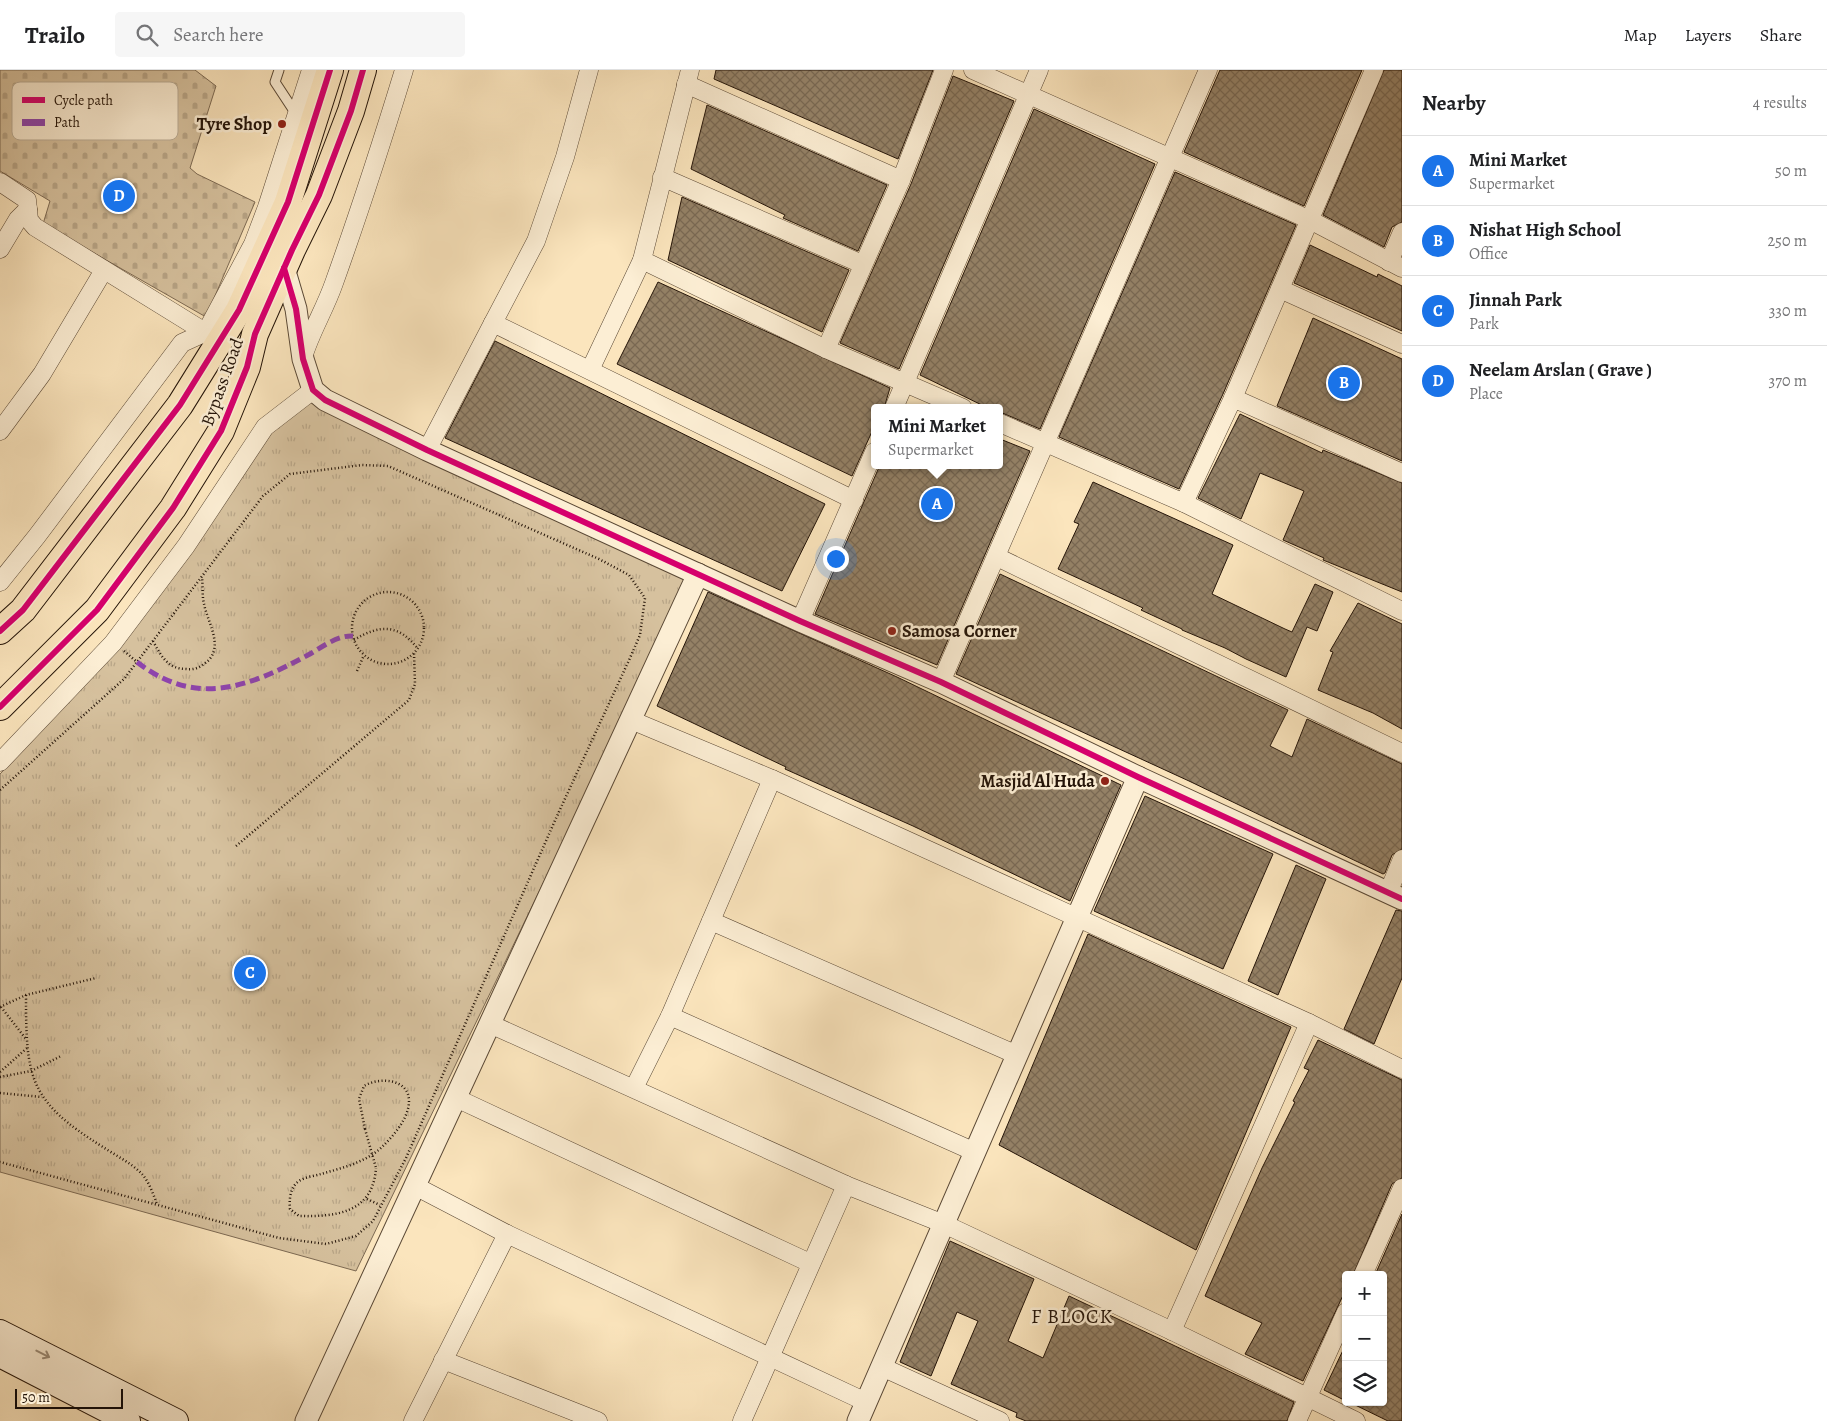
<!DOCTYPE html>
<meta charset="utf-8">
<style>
:root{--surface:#fff;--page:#f6f6f6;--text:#202124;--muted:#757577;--line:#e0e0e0;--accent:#1a73e8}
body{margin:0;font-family:Alegreya,serif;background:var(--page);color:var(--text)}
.controls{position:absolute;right:15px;bottom:15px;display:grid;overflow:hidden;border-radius:5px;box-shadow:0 1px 4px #0004}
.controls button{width:45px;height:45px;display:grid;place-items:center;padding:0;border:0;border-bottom:1px solid var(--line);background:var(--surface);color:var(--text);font:25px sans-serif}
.scale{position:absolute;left:15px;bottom:12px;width:108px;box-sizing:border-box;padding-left:5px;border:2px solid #241408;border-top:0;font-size:14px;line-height:18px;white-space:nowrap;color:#241408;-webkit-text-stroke:4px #fceed4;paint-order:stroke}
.you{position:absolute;left:835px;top:488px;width:18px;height:18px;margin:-12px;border:4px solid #fff;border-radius:50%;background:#1a73e8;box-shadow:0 0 0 8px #1a73e833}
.badge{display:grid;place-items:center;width:32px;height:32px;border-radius:50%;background:var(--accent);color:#fff;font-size:16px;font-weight:700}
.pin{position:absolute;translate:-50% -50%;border:2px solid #fff;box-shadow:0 1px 5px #0006}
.popup{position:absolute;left:871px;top:334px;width:132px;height:65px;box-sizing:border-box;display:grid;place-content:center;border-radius:5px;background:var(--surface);filter:drop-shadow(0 1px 4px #0005);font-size:16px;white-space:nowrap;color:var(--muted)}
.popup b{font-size:19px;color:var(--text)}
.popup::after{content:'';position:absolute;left:50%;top:100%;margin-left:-10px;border:10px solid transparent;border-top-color:var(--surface)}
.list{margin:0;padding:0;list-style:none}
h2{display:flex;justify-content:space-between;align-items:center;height:65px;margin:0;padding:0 20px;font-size:21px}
h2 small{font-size:16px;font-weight:400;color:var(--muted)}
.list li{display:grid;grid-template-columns:32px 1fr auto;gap:15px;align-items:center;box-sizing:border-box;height:70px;padding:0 20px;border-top:1px solid var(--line)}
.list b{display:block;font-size:19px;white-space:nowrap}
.list p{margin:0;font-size:16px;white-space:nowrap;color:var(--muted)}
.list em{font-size:16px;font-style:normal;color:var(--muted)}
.icon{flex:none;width:28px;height:28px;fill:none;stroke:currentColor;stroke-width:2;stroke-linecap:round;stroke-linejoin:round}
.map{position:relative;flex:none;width:1402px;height:1351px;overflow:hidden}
header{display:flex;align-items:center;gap:30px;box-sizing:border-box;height:70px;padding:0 25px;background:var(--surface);border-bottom:1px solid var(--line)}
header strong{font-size:24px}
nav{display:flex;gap:28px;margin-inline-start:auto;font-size:18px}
.search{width:350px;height:45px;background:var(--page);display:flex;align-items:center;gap:12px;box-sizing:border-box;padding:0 18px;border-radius:5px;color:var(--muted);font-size:19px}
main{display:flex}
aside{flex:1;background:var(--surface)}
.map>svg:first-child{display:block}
.cemetery{fill:url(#cemetery-stones);stroke:#7d6a53}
.park{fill:url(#park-tufts);stroke:#7d6a53}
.building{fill:url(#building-cross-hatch);stroke:#241408}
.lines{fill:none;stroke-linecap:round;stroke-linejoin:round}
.service-casing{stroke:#5a4835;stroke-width:11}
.minor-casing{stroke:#5a4835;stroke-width:19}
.tertiary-casing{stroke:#5a4835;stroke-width:23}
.secondary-casing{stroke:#241408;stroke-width:26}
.primary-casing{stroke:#241408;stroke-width:28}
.path{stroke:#241408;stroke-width:2.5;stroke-dasharray:1 2.5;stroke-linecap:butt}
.service{stroke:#fceed4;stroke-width:9}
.minor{stroke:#fceed4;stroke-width:18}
.tertiary{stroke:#fceed4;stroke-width:21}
.secondary{stroke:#fceed4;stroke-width:24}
.primary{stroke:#fbe5bd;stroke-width:26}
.path-bridge{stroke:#241408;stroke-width:2.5;stroke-dasharray:1 2.5;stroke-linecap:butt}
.quiet{stroke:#8e44ad;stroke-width:5;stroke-dasharray:10 5;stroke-linecap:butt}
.cycleway-casing{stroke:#fceed4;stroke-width:9}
.cycleway{stroke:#d6006c;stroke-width:6}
.oneway{stroke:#9b8c78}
.poi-dot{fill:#8f2418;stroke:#fceed4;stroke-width:2}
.labels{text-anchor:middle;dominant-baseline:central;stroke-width:5;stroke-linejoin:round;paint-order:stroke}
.poi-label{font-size:18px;font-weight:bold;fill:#241408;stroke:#fceed4;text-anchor:end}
.street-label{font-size:18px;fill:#241408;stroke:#fceed4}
.quarter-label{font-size:20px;letter-spacing:1px;fill:#241408;stroke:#fceed4}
.key{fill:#fceed4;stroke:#bbad97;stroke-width:1}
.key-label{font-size:14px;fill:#241408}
</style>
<header>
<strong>Trailo</strong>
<div class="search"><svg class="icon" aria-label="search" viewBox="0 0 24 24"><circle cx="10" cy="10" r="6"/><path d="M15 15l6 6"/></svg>Search here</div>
<nav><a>Map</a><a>Layers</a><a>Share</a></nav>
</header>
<main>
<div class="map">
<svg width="1402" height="1351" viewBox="0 0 1402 1351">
<defs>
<pattern id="cemetery-stones" width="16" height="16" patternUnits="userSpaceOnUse" patternTransform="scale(1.25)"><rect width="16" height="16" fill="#d6c19e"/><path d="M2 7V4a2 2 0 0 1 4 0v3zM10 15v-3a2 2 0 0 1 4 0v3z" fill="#b8a587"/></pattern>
<pattern id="park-tufts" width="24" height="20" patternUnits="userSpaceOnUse" patternTransform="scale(1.25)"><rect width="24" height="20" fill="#d6c19e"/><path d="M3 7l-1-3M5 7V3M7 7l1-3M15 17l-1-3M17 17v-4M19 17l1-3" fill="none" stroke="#b8a587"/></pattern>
<pattern id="building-cross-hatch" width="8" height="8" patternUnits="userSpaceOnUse" patternTransform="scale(1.25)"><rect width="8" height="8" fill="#948166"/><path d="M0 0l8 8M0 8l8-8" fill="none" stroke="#796852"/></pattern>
</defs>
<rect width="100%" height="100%" fill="#fbe5bd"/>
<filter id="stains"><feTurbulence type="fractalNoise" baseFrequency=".004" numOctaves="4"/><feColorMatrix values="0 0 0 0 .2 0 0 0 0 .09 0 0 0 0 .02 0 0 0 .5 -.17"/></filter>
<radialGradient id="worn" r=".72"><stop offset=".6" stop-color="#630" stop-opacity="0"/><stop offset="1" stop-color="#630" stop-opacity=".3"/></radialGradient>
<polygon class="cemetery" points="0,0 195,0 216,16 190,98 197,104 255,132 206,247 43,154 50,131 0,101"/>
<polygon class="park" points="298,324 690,509 356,1201 0,1102 0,704 80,620"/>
<g class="building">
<polygon points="716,0 933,0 898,89 714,9"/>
<polygon points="1220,0 1362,0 1304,136 1184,82"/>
<polygon points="1384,0 1402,0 1402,152 1392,157 1384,177 1323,145"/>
<polygon points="953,6 1014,31 899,299 840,273 911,114"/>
<polygon points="707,35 887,115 858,181 783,148 785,145 691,99"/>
<polygon points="1034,39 1155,94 1040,359 1000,342 1000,338 988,338 920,305"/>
<polygon points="1175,102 1296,155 1223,324 1179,419 1059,367"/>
<polygon points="682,127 849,200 822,262 668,190"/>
<polygon points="1310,175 1377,207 1378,204 1402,216 1402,261 1294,213"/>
<polygon points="658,212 890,318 884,338 874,338 874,357 852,406 617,294"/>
<polygon points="1313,248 1402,289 1402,391 1277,336"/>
<polygon points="495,271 825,434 782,521 445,368"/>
<polygon points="1240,344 1301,373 1322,383 1323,380 1402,413 1402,522 1328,492 1323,490 1324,488 1283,470 1304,421 1260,403 1241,449 1198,428"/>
<polygon points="1000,369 1030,381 937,595 815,544 880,395 1000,395"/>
<polygon points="1093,412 1233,475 1212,524 1285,559 1292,562 1315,514 1333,522 1317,561 1307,557 1286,607 1246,589 1225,578 1182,560 1182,559 1141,540 1143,538 1058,499 1079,454 1074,452"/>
<polygon points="1000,504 1288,640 1270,676 1292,687 1307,649 1402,694 1402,779 1392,785 1385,803 1383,804 1189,711 956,604"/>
<polygon points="708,522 897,607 1121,715 1070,831 913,756 785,699 786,697 657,636"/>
<polygon points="1358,533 1402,554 1402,659 1373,643 1318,620 1333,582 1330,581"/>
<polygon points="1145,726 1273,784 1223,899 1094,841"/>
<polygon points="1296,795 1326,809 1278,925 1248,911"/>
<polygon points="1396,840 1402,841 1402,908 1374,974 1344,959"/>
<polygon points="1088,864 1291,957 1196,1180 999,1075"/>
<polygon points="1318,970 1402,1010 1402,1108 1392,1114 1353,1205 1346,1205 1346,1219 1303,1311 1245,1284 1262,1253 1205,1226 1262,1098 1295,1032 1293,1031 1309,1000 1304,998"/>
<polygon points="1402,1144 1402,1351 1388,1351 1349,1332 1383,1332 1383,1205 1375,1205"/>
<polygon points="950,1171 1034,1209 1008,1271 1043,1288 1069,1226 1294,1332 1287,1351 1026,1351 1016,1347 1017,1343 951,1314 978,1251 957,1242 931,1306 900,1292"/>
<polygon points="1346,1274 1346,1331 1324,1320"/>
</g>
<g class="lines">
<defs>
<polyline id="service" points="279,0 275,12 296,44"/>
<g id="minor">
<polyline points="589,0 565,87 536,171 493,253 854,430"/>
<polyline points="690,0 642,190 826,279 963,338"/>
<polyline points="973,0 1310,150 1402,198"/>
<polyline points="686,14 901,110"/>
<polyline points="662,107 862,194"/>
<polyline points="0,112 27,130 29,150 35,157 213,267"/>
<polyline points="0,179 18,149 28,139"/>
<polyline points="1389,192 1402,162"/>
<polyline points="1280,219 1402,274"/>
<polyline points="826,279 901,110 944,0"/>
<path d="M303,287C311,261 325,239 334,213C359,143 382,72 404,0"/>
<polyline points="590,300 642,190"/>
<polyline points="1233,328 1374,0"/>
<polyline points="894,338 1039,0"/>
<polyline points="1000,353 1184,433 1233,328 1402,403"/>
<polyline points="0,361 42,304 104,200"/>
<polyline points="427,380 493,253"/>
<polyline points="1184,433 1402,541"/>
<polyline points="997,487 1402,683"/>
<polyline points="0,512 37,466 182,273 206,262 253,174 267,137 311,0"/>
<polyline points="800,551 874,382"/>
<polyline points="941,612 1208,0"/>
<polyline points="631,650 772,709 1309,953 1402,999"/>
<polyline points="0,692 113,573 186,476 265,357 313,320"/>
<polyline points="1388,823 1402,789"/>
<polyline points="711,851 1017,985"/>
<polyline points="670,946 975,1082"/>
<polyline points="490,954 846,1115 944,1154 1172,1261 1356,1351"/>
<polyline points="634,1018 670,946 772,709"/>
<polyline points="456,1028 810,1193"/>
<polyline points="415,1116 507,1164 866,1332"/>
<polyline points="1363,1205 1402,1118"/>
<polyline points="1172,1261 1309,953"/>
<polyline points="443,1290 598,1351"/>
<polyline points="882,1297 1000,1351"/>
<polyline points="413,1351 507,1164"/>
<polyline points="742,1351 846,1115"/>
<polyline points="1297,1351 1346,1242"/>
</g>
<g id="tertiary">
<polyline points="284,198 296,239 303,289 313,320 325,330 427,380 800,551 941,612 1138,707 1402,829"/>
<polyline points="306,1351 698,504"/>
<polyline points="858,1351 1138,707"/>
</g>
<g id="secondary">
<polyline points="0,1262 176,1351"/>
<polyline points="0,1285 128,1351"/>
</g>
<g id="primary">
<polyline points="0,561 23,540 180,335 239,240 288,132 330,0"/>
<polyline points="0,637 97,540 173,438 221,361 247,297 255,264 292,180 319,125 351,41 363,0"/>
</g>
</defs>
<use href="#service" class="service-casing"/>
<use href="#minor" class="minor-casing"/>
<use href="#tertiary" class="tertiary-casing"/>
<use href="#secondary" class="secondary-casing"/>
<use href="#primary" class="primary-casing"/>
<g class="path">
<circle cx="388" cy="558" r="36"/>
<path d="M354,570C380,554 399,554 418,579"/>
<path d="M153,571C161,586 168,599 186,599C193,600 199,598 204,594C226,579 208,554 204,534C202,526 203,516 202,508"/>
<polyline points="124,581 137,592"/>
<polyline points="357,601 364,585"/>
<polyline points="0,720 124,609 263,426 290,404 362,395 388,396 599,489 629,505 645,528 640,565 630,588 557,746 406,1088 373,1151 356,1166 326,1174 279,1168 0,1092"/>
<polyline points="236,776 409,630 415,614 414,583"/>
<path d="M26,925C26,1009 29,1031 103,1077C115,1085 131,1093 141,1103C149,1111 153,1124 157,1134"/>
<polyline points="0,937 26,925 96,908"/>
<polyline points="1,937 26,969"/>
<polyline points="0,1002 27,978"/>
<polyline points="0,1007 31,1001 61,986"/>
<polyline points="0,1023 42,1027"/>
<path d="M365,1059L359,1029L364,1016C378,1007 409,1008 409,1031C409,1048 394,1065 383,1076C367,1092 342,1098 321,1104C314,1106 305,1107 299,1111C290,1117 289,1130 290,1139L299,1146C336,1147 373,1143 376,1098"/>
<polyline points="367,1129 380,1135"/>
</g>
<use href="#service" class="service"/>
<use href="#minor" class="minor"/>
<use href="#tertiary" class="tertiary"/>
<use href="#secondary" class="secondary"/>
<use href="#primary" class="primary"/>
<polyline class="path-bridge" points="365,1059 376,1098"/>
<path class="quiet" d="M137,592C196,638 249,617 308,585C321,578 337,565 353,566"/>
<defs>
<g id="cycleway">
<polyline points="284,198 296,239 303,289 313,320 325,330 427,380 800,551 941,612 1138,707 1402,829"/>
<polyline points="0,561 23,540 180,335 239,240 288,132 330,0"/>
<polyline points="0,637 97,540 173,438 221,361 247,297 255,264 292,180 319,125 351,41 363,0"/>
</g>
</defs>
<use href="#cycleway" class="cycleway-casing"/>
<use href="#cycleway" class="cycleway"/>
</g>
<defs><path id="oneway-shaft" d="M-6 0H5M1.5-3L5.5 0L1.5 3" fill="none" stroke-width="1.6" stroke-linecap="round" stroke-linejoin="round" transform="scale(1.25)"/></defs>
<use class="oneway" href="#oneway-shaft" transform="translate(43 1284) rotate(27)"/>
<g class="poi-dot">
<circle cx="282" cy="54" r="5"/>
<circle cx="892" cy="561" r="5"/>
<circle cx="1105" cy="711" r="5"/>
</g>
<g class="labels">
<g class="poi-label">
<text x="272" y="54">Tyre Shop</text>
<text x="902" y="561" text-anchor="start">Samosa Corner</text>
<text x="1095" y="711">Masjid Al Huda</text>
</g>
<g class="street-label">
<text transform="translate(222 312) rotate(-70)">Bypass Road</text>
</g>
<g class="quarter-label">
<text x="1072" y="1246">F BLOCK</text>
</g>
</g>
<rect x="12" y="12" width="166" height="58" rx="8" class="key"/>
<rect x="22" y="27" width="23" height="6" fill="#d6006c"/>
<rect x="22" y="49" width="23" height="7" fill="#8e44ad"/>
<g class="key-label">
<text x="54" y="35">Cycle path</text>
<text x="54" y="57">Path</text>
</g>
<rect width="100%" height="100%" filter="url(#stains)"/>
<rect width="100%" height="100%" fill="url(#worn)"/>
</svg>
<div class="controls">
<button>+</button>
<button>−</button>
<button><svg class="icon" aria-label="layers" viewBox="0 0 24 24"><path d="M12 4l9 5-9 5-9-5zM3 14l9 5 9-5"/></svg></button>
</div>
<div class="scale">50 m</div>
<div class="you"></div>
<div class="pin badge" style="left:937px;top:434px">A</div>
<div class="popup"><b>Mini Market</b>Supermarket</div>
<div class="pin badge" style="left:1344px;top:313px">B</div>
<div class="pin badge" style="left:250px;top:903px">C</div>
<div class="pin badge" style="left:119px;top:126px">D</div>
</div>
<aside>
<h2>Nearby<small>4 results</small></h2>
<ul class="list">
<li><span class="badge">A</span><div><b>Mini Market</b><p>Supermarket</p></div><em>50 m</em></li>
<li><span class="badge">B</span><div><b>Nishat High School</b><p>Office</p></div><em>250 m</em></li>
<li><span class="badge">C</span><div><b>Jinnah Park</b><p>Park</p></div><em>330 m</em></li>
<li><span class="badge">D</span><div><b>Neelam Arslan ( Grave )</b><p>Place</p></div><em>370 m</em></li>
</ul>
</aside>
</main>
